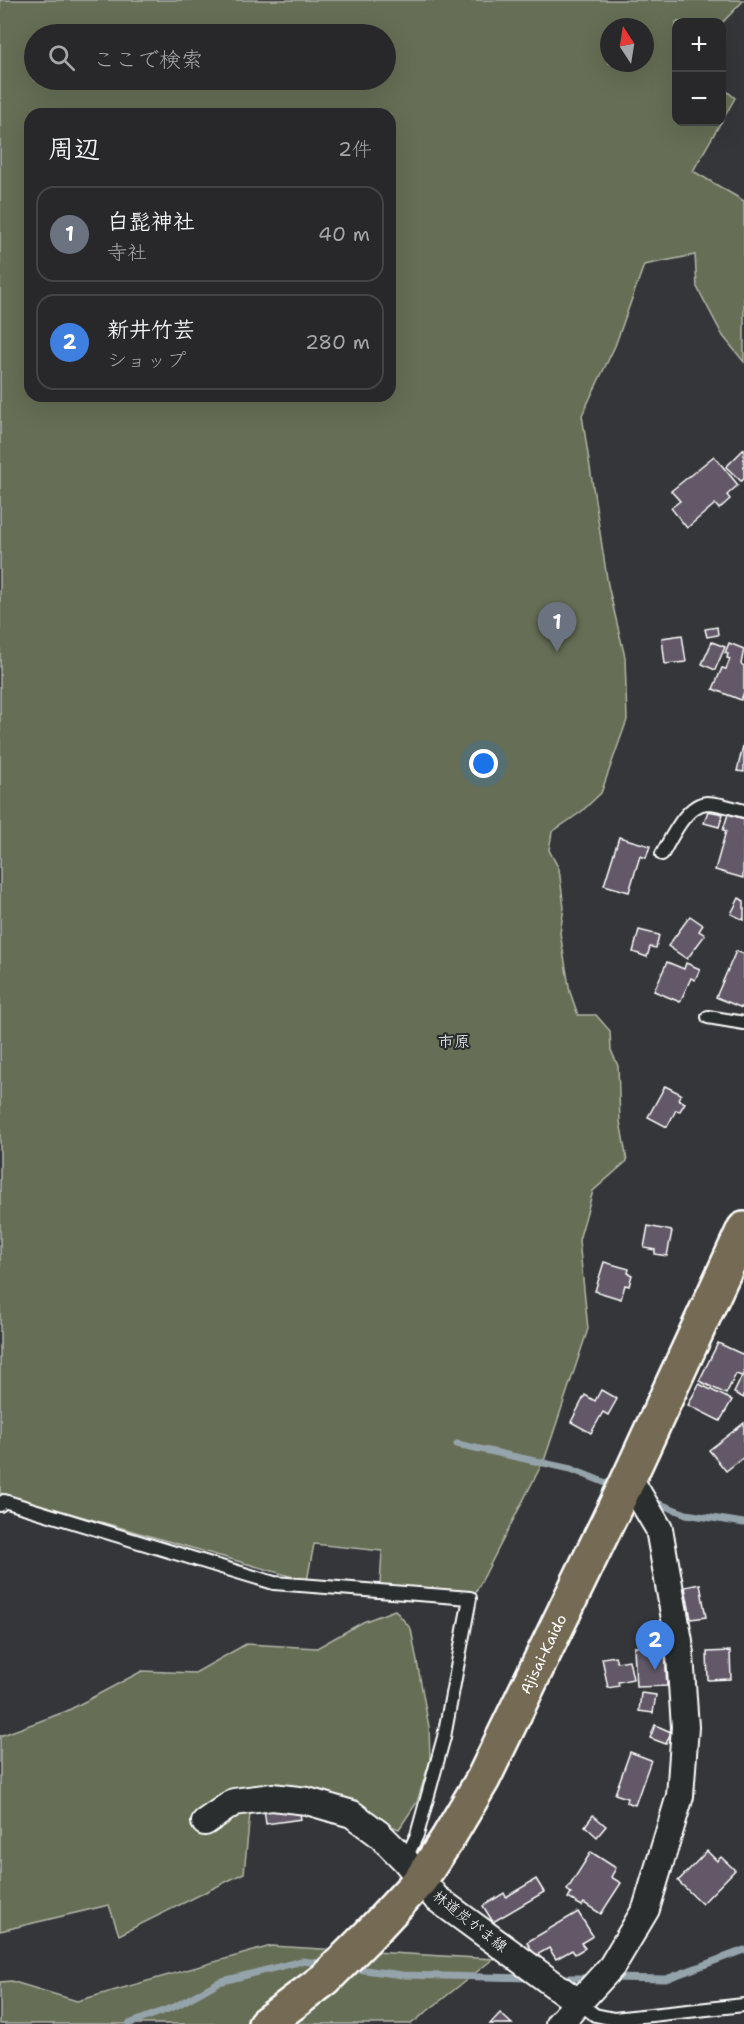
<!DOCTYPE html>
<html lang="ja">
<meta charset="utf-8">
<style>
:root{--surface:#28282b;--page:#343437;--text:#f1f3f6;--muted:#a5a6a9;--line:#444447;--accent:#ffd166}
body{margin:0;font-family:"Shantell Sans","Klee One",sans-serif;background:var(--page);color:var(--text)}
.controls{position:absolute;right:18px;top:18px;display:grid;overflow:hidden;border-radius:12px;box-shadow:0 6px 24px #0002}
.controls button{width:54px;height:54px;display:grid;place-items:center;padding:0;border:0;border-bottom:2px solid var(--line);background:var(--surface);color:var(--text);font:30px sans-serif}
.compass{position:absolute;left:600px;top:18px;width:54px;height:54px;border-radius:50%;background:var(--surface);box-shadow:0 6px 24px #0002;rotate:348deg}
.you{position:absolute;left:484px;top:764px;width:21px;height:21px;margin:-15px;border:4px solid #fff;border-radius:50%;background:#1a73e8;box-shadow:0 0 0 9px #1a73e833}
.badge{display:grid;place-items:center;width:39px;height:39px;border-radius:50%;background:var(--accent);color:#fff;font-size:20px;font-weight:700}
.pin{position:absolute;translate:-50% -50px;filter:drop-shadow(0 2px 3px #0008)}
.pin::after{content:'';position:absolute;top:32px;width:21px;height:18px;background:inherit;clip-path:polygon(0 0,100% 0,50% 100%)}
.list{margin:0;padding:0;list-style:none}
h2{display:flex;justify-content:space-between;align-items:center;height:78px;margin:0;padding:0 24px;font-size:26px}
h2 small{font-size:20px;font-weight:400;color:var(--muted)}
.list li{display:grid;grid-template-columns:39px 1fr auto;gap:18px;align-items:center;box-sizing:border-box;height:96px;margin:0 12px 12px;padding:0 12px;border:2px solid var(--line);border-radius:18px}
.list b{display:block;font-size:22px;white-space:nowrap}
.list p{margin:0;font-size:20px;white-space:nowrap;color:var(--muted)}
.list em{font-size:20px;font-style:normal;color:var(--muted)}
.icon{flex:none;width:33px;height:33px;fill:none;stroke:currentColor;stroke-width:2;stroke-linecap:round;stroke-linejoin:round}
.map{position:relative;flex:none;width:744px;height:2024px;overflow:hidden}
.search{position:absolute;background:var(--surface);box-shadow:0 6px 24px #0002;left:24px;top:24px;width:372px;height:66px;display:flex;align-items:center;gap:15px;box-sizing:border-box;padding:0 21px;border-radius:33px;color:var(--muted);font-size:22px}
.panel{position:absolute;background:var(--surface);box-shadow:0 6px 24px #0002;left:24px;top:108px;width:372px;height:294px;border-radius:18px}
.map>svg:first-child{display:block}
.green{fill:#666e54;stroke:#b2b6aa;stroke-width:1.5;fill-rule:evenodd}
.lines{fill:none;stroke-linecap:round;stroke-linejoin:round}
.stream{stroke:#95a3ab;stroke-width:7}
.building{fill:#625867;stroke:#fff;stroke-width:1.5}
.lane-casing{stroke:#fff;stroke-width:16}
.street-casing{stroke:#fff;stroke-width:30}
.highway-casing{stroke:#fff;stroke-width:38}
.lane{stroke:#2a2d2e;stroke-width:12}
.street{stroke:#2a2d2e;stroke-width:26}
.highway{stroke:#746b52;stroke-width:33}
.labels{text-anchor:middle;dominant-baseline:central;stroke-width:4.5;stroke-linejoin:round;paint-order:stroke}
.street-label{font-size:15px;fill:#fff;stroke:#2a2d2e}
.neighbourhood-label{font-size:16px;fill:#fff;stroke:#2a2d2e}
</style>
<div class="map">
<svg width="744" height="2024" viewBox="0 0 744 2024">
<rect width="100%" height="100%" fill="#353639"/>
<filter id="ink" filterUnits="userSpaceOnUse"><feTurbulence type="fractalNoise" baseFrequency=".0167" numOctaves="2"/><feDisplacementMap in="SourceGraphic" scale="12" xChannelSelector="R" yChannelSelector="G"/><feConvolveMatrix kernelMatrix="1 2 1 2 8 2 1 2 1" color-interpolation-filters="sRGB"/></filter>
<g filter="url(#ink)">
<g class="green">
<path d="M0,0H744L722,23L676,22V122H721L693,171L744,201V362L723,336L697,287L695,255L644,265L615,346L582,415L608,585L625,657L627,720L601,793L581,812L552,832L549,850L559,869L564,908L560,933L570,992L578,1015H596L610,1031L611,1050L618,1066L620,1121L627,1161L593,1191L579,1240L588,1329L545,1458L476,1592L380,1586L382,1551L314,1544L307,1581L0,1493ZM609,27H645V63H609ZM34,34H386V80H34ZM30,114H390V396H30Z"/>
<polygon points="722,87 735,98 722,121"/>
<polygon points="395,1610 411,1629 429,1727 430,1760 417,1802 399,1829 378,1821 251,1804 244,1873 119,1935 109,1905 0,1931 0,1736 67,1711 142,1671 195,1673 246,1644 317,1648 363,1622"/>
<polygon points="271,1946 493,1959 411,2024 0,2024 0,1982 11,1981 77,2001"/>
</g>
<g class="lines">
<g class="stream">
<polyline points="457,1444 571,1469 616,1487"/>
<polyline points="652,1501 686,1514 744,1523"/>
<polyline points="350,1968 402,1975 530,1978"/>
<polyline points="559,1978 593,1978"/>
<polyline points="610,1978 666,1979 744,1950"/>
<polyline points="129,2024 176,2006 219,1982 302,1961 327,1964"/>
</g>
</g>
<g class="building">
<polygon points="744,449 744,479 741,481 726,467"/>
<polygon points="714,456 738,485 727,495 730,499 719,509 715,504 687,528 671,508 680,501 671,491"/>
<polygon points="717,627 718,635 707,637 705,629"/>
<polygon points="682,635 686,662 665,664 662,638"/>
<polygon points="712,642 725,647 715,670 702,664"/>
<polygon points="729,643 744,649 741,664 744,666 744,692 741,700 713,689 722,668 726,669 730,659 727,658 728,654 725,653"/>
<polygon points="744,742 744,772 737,771"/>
<polygon points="708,811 723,814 719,827 704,823"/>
<polygon points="728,814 744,819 743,878 715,870 726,831 723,830"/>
<polygon points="619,837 650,846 646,858 640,856 629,892 604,885"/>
<polygon points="739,898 744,901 744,920 731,914"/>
<polygon points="690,916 703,925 699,931 705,935 687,959 668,946"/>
<polygon points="639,930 659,935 656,948 650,947 647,957 633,952"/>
<polygon points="736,951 744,954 744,1003 742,1008 716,997"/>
<polygon points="667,962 684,969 686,963 700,969 695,980 691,978 680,1002 654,991"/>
<polygon points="665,1086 681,1094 678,1099 685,1103 680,1111 676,1110 667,1127 648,1117"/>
<polygon points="648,1226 672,1231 667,1256 655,1254 655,1250 644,1248"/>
<polygon points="604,1262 629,1269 628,1273 632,1275 629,1286 625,1285 621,1299 595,1291"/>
<polygon points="718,1343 744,1355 744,1398 734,1393 742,1376 736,1374 726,1394 699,1381"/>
<polygon points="699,1384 732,1400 720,1421 688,1405"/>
<polygon points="601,1390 617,1399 608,1415 603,1412 591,1433 571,1422 585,1395 595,1401"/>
<polygon points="744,1423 744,1457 726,1471 709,1450"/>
<polygon points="700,1584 706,1617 691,1619 685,1587"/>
<polygon points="662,1645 662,1651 665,1651 667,1686 636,1687 634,1647"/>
<polygon points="730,1651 731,1679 708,1680 707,1652"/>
<polygon points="615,1656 617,1662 629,1660 633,1679 618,1682 619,1686 608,1688 602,1658"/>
<polygon points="641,1693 656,1695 653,1713 639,1711"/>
<polygon points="655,1725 671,1732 666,1744 650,1738"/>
<polygon points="630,1752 651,1760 635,1805 626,1802 627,1798 615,1794"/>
<polygon points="298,1803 301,1819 266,1824 264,1808"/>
<polygon points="593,1815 606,1826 597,1837 585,1826"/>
<polygon points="707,1851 717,1861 721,1857 735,1870 702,1904 678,1881"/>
<polygon points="591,1852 616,1868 611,1877 621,1883 601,1914 584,1903 582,1906 568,1898 571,1893 567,1890"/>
<polygon points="536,1879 544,1892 493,1922 483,1906 504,1893 506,1897"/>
<polygon points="578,1912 593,1936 581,1943 585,1948 575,1954 572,1950 556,1959 549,1948 535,1956 527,1942"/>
<polygon points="500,2013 512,2024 490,2024"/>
</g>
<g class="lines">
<defs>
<g id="lane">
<path d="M662,854C671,839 686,804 707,803C718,803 733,808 744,811"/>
<polyline points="708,1017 744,1023"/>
<polyline points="0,1505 4,1501 274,1583 470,1598 444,1737 417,1835 405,1860"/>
<polyline points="579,2003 595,2015 614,2019 744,2005"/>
</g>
<g id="street">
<polyline points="205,1822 234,1802 272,1797 307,1801 352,1814 379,1834 405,1860 436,1898 579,2003"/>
<polyline points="559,2024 612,1966 646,1909 680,1796 685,1727 679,1641 659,1529 629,1478"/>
</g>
<g id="highway">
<path id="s1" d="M265,2024L325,1979L368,1936L421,1879L448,1838L483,1779L629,1478L744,1229"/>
</g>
</defs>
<use href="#lane" class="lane-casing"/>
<use href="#street" class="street-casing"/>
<use href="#highway" class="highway-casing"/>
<use href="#lane" class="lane"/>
<use href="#street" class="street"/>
<use href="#highway" class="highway"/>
</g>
</g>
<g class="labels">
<g class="street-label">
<text stroke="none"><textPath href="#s1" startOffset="470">Ajisai-Kaido</textPath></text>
<text transform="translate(470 1921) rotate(38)">林道炭がま線</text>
</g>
<g class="neighbourhood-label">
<text x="454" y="1041">市原</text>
</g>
</g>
</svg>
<div class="controls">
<button>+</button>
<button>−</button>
</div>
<svg class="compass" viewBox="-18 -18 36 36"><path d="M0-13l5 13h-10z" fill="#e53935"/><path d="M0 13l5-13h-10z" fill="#a5a6a9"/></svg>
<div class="you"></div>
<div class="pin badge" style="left:557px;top:652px;background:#6b7280">1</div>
<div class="pin badge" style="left:655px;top:1670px;background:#3f7fe0">2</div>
<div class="search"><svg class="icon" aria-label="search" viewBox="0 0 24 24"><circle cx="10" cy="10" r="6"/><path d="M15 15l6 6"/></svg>ここで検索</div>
<section class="panel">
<h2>周辺<small>2件</small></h2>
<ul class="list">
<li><span class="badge" style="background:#6b7280">1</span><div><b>白髭神社</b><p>寺社</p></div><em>40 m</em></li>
<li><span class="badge" style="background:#3f7fe0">2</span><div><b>新井竹芸</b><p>ショップ</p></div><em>280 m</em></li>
</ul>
</section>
</div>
